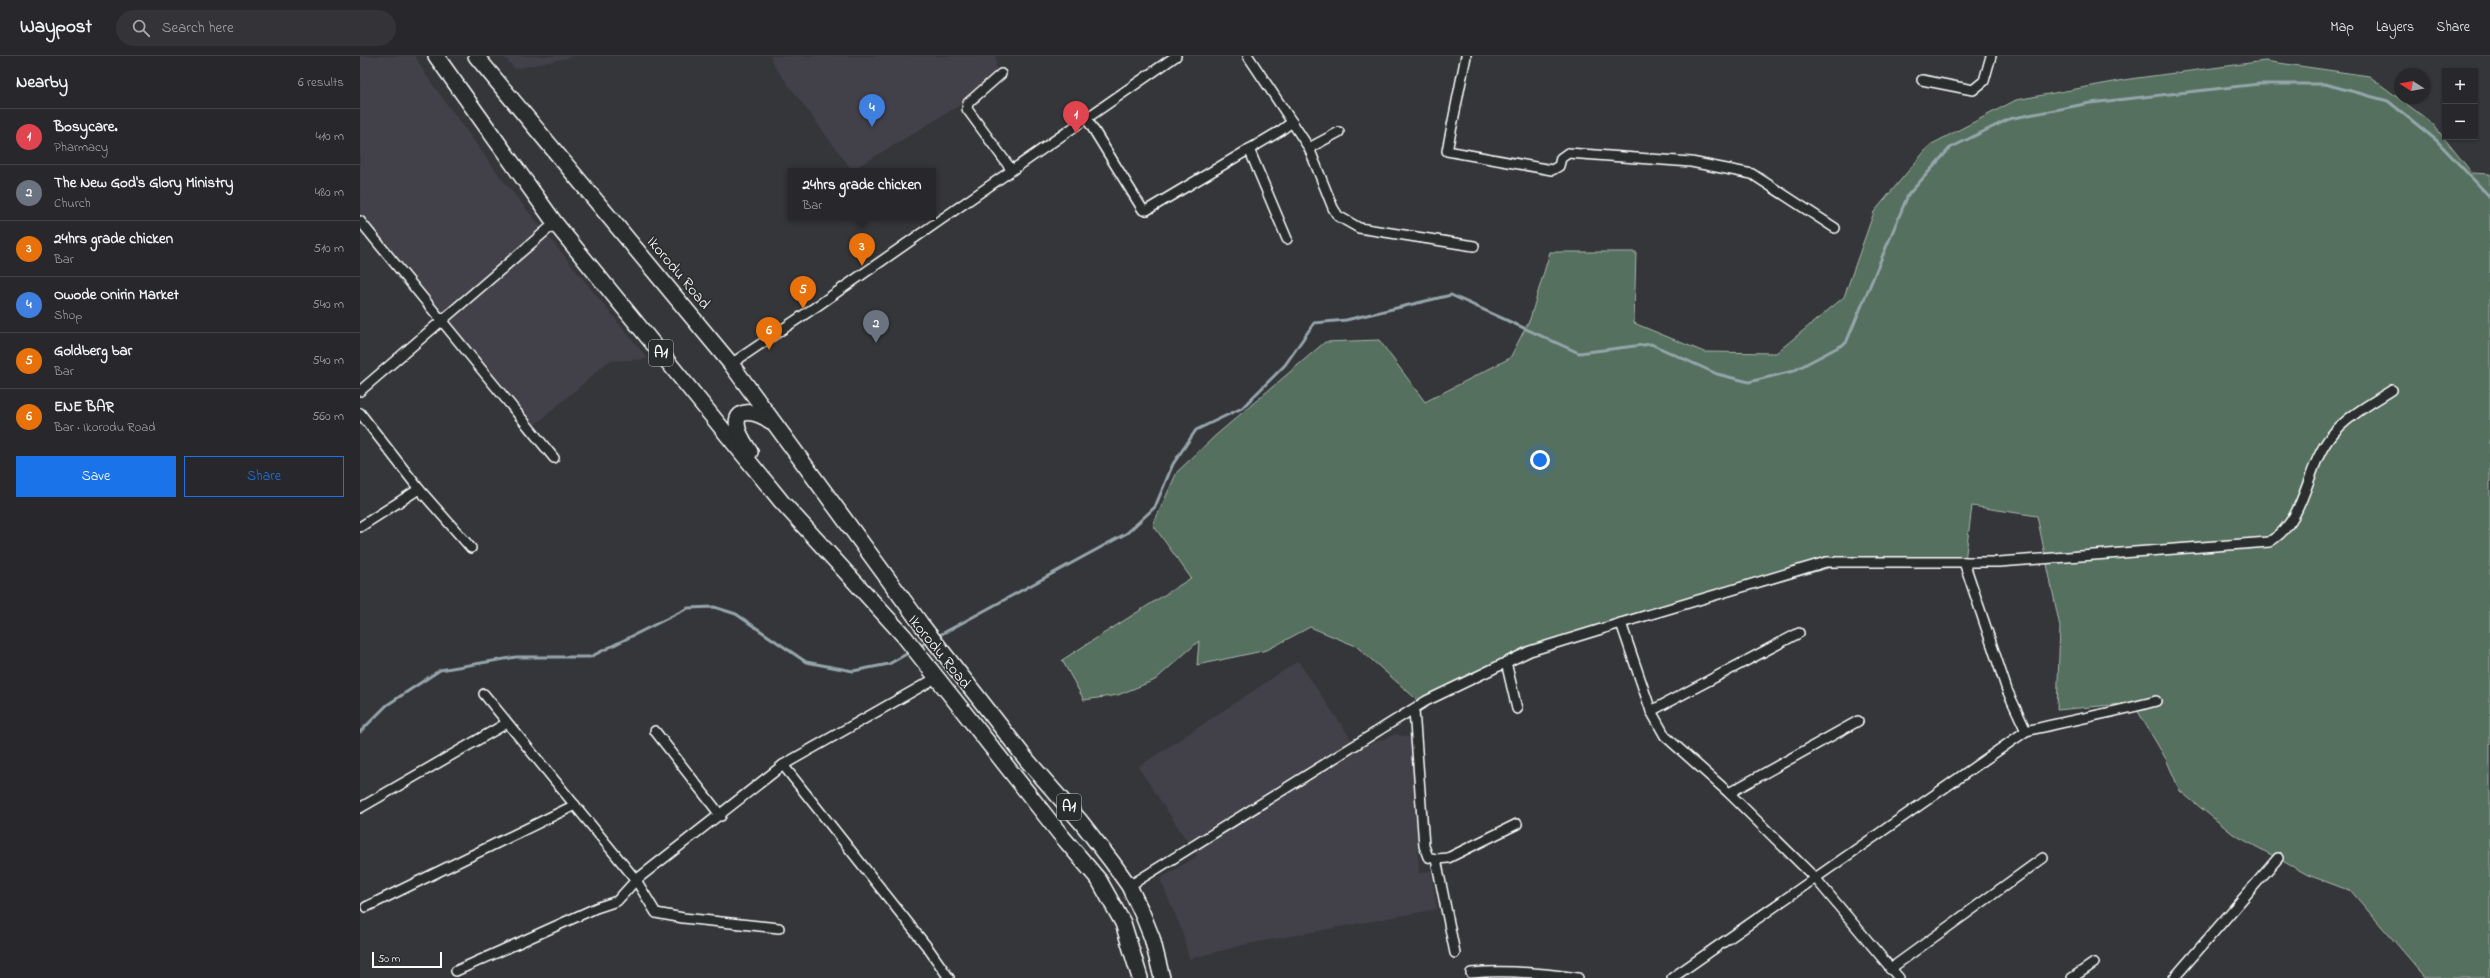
<!DOCTYPE html>
<meta charset="utf-8">
<style>
:root{--surface:#28282c;--page:#343438;--text:#f1f3f6;--muted:#a5a6a9;--line:#444448;--accent:#1a73e8}
body{margin:0;font-family:"Indie Flower",sans-serif;background:var(--page);color:var(--text)}
.controls{position:absolute;right:12px;top:12px;display:grid;overflow:hidden;border-radius:0px;box-shadow:0 1px 3px #0004}
.controls button{width:36px;height:36px;display:grid;place-items:center;padding:0;border:0;border-bottom:1px solid var(--line);background:var(--surface);color:var(--text);font:20px sans-serif}
.compass{position:absolute;left:2034px;top:12px;width:36px;height:36px;border-radius:50%;background:var(--surface);box-shadow:0 1px 3px #0004;rotate:281deg}
.scale{position:absolute;left:12px;bottom:10px;width:70px;box-sizing:border-box;padding-left:4px;border:2px solid #fff;border-top:0;font-size:11px;line-height:14px;white-space:nowrap;color:#fff;-webkit-text-stroke:3px #2a2d2e;paint-order:stroke}
.you{position:absolute;left:1180px;top:404px;width:14px;height:14px;margin:-10px;border:3px solid #fff;border-radius:50%;background:#1a73e8;box-shadow:0 0 0 6px #1a73e833}
.badge{display:grid;place-items:center;width:26px;height:26px;border-radius:50%;background:var(--accent);color:#fff;font-size:13px;font-weight:700}
.pin{position:absolute;translate:-50% -33px;filter:drop-shadow(0 1px 2px #0008)}
.pin::after{content:'';position:absolute;top:21px;width:14px;height:12px;background:inherit;clip-path:polygon(0 0,100% 0,50% 100%)}
.popup{position:absolute;left:428px;top:112px;width:148px;height:52px;box-sizing:border-box;display:grid;place-content:center;border-radius:0px;background:var(--surface);filter:drop-shadow(0 1px 3px #0005);font-size:13px;white-space:nowrap;color:var(--muted)}
.popup b{font-size:15px;color:var(--text)}
.popup::after{content:'';position:absolute;left:50%;top:100%;margin-left:-8px;border:8px solid transparent;border-top-color:var(--surface)}
.list{margin:0;padding:0;list-style:none}
h2{display:flex;justify-content:space-between;align-items:center;height:52px;margin:0;padding:0 16px;font-size:17px}
h2 small{font-size:13px;font-weight:400;color:var(--muted)}
.list li{display:grid;grid-template-columns:26px 1fr auto;gap:12px;align-items:center;box-sizing:border-box;height:56px;padding:0 16px;border-top:1px solid var(--line)}
.list b{display:block;font-size:15px;white-space:nowrap}
.list p{margin:0;font-size:13px;white-space:nowrap;color:var(--muted)}
.list em{font-size:13px;font-style:normal;color:var(--muted)}
.actions{display:flex;gap:8px;padding:12px 16px}
.actions a{flex:1;padding:9px 0;border:1px solid var(--accent);border-radius:0px;text-align:center;font-size:14px;color:var(--accent)}
.actions .main{background:var(--accent);color:#fff}
.icon{flex:none;width:22px;height:22px;fill:none;stroke:currentColor;stroke-width:2;stroke-linecap:round;stroke-linejoin:round}
.map{position:relative;flex:none;width:2130px;height:922px;overflow:hidden}
header{display:flex;align-items:center;gap:24px;box-sizing:border-box;height:56px;padding:0 20px;background:var(--surface);border-bottom:1px solid var(--line)}
header strong{font-size:19px}
nav{display:flex;gap:22px;margin-inline-start:auto;font-size:14px}
.search{width:280px;height:36px;background:var(--page);display:flex;align-items:center;gap:10px;box-sizing:border-box;padding:0 14px;border-radius:22px;color:var(--muted);font-size:15px}
main{display:flex}
aside{flex:1;background:var(--surface)}
.map>svg:first-child{display:block}
.built{fill:#424048}
.green{fill:#546f5e;stroke:#aab7ae}
.lines{fill:none;stroke-linecap:round;stroke-linejoin:round}
.stream{stroke:#95a6ab;stroke-width:3}
.minor-casing{stroke:#fff;stroke-width:12}
.trunk-casing{stroke:#fff;stroke-width:18}
.minor{stroke:#2a2d2e;stroke-width:9}
.trunk{stroke:#2a2d2e;stroke-width:15}
.labels{text-anchor:middle;dominant-baseline:central;stroke-width:3.5;stroke-linejoin:round;paint-order:stroke}
.shield{fill:#2a2d2e;stroke:#bfc0c0;stroke-width:1}
.shield-label{font-size:15px;font-weight:bold;fill:#fff}
.street-label{font-size:16px;fill:#fff;stroke:#2a2d2e}
</style>
<header>
<strong>Waypost</strong>
<div class="search"><svg class="icon" aria-label="search" viewBox="0 0 24 24"><circle cx="10" cy="10" r="6"/><path d="M15 15l6 6"/></svg>Search here</div>
<nav><a>Map</a><a>Layers</a><a>Share</a></nav>
</header>
<main>
<aside>
<h2>Nearby<small>6 results</small></h2>
<ul class="list">
<li><span class="badge" style="background:#e0444e">1</span><div><b>Bosycare.</b><p>Pharmacy</p></div><em>410 m</em></li>
<li><span class="badge" style="background:#6b7280">2</span><div><b>The New God's Glory Ministry</b><p>Church</p></div><em>480 m</em></li>
<li><span class="badge" style="background:#e8710a">3</span><div><b>24hrs grade chicken</b><p>Bar</p></div><em>510 m</em></li>
<li><span class="badge" style="background:#3f7fe0">4</span><div><b>Owode Onirin Market</b><p>Shop</p></div><em>540 m</em></li>
<li><span class="badge" style="background:#e8710a">5</span><div><b>Goldberg bar</b><p>Bar</p></div><em>540 m</em></li>
<li><span class="badge" style="background:#e8710a">6</span><div><b>ENE BAR</b><p>Bar · Ikorodu Road</p></div><em>560 m</em></li>
</ul>
<div class="actions"><a class="main">Save</a><a>Share</a></div>
</aside>
<div class="map">
<svg width="2130" height="922" viewBox="0 0 2130 922">
<rect width="100%" height="100%" fill="#35363a"/>
<filter id="ink" filterUnits="userSpaceOnUse"><feTurbulence type="fractalNoise" baseFrequency=".025" numOctaves="2"/><feDisplacementMap in="SourceGraphic" scale="8" xChannelSelector="R" yChannelSelector="G"/><feConvolveMatrix kernelMatrix="1 2 1 2 8 2 1 2 1" color-interpolation-filters="sRGB"/></filter>
<g filter="url(#ink)">
<g class="built">
<polygon points="0,0 55,0 65,18 142,123 288,303 249,305 174,370 0,168"/>
<polygon points="143,0 216,0 155,13"/>
<polygon points="410,0 636,0 637,27 492,114 415,11"/>
<polygon points="938,605 998,693 1036,678 1051,682 1059,817 1071,815 1077,853 887,888 829,903 822,875 800,823 837,800 778,711"/>
</g>
<polygon class="green" points="1905,5 2009,20 2072,67 2112,117 2130,118 2130,922 2066,922 1991,835 1948,819 1873,778 1820,735 1806,703 1773,647 1697,654 1700,571 1677,460 1612,450 1605,505 1468,512 1156,601 1063,649 996,590 950,571 907,594 837,609 839,585 795,624 758,639 724,644 702,604 831,522 793,469 817,416 855,380 965,286 1019,284 1065,346 1150,302 1170,263 1190,196 1276,196 1274,267 1344,296 1416,297 1484,241 1514,156 1570,89 1656,44 1770,23"/>
<g class="lines">
<g class="stream">
<polyline points="576,581 767,477 795,451 813,408 836,374 882,352 925,309 954,267 986,264 1091,239 1219,297 1291,288 1357,318 1389,326 1433,315 1486,287 1548,139 1590,92 1649,63 1730,47 1899,28 1965,28 2028,45 2076,84 2130,141"/>
<polyline points="558,591 569,585"/>
<polyline points="0,676 27,649 80,614 156,601 230,601 328,552 354,551 376,558 446,606 493,615 529,608 550,596"/>
</g>
<defs>
<g id="minor">
<polyline points="1106,0 1087,95 1192,114 1199,110 1201,102 1208,97 1331,106 1392,118 1475,172"/>
<polyline points="641,18 608,47 607,53 651,113"/>
<polyline points="1562,24 1613,34 1624,25 1631,0"/>
<polyline points="727,63 783,154 787,154 920,75 932,66 888,0"/>
<polyline points="932,66 949,92 973,152 978,160 999,172 1114,190"/>
<polyline points="949,92 979,76"/>
<polyline points="889,93 927,183"/>
<polyline points="0,165 194,402"/>
<polyline points="371,308 457,250 816,0"/>
<polyline points="0,335 195,167"/>
<polyline points="0,357 59,433 111,492"/>
<polyline points="0,471 59,433"/>
<path d="M1604,506L1647,634L1666,675C1710,664 1753,657 1796,645"/>
<polyline points="1261,567 1291,655 1305,680 1369,737 1456,823 1539,922"/>
<polyline points="1146,606 1157,653"/>
<polyline points="124,638 276,824 296,857 323,862 419,872"/>
<polyline points="1054,654 1064,790 1068,801 1076,803 1088,802 1157,768"/>
<polyline points="1291,655 1439,577"/>
<polyline points="295,675 361,760"/>
<polyline points="423,709 568,892 589,922"/>
<polyline points="1369,737 1498,665"/>
<polyline points="0,752 147,667"/>
<polyline points="1076,803 1095,897"/>
<path d="M769,830L1066,645L1170,595L1261,567L1466,506H1639L1909,486C1947,464 1945,412 1971,380C1987,360 2012,347 2032,334"/>
<polyline points="6,851 215,749"/>
<polyline points="1530,913 1683,802"/>
<polyline points="96,915 236,852 257,845 276,824 423,709 569,626"/>
<path d="M1111,917C1146,914 1182,917 1218,922"/>
<polyline points="1312,922 1666,675"/>
<polyline points="1712,922 1734,907"/>
<polyline points="1814,922 1918,802"/>
</g>
<g id="trunk">
<polyline points="76,0 195,167 421,445 544,580 700,778 739,824 763,867 780,922"/>
<polyline points="116,0 371,308 561,568 666,703 721,766 752,806 769,830 782,857 792,882 802,922"/>
<path d="M390,396C386,389 380,381 378,373C372,349 399,356 410,365"/>
</g>
</defs>
<use href="#minor" class="minor-casing"/>
<use href="#trunk" class="trunk-casing"/>
<use href="#minor" class="minor"/>
<use href="#trunk" class="trunk"/>
</g>
</g>
<g class="labels">
<g class="shield">
<rect x="289" y="284" width="24" height="26" rx="3"/>
<rect x="697" y="738" width="24" height="26" rx="3"/>
</g>
<g class="shield-label">
<text x="301" y="297">A1</text>
<text x="709" y="751">A1</text>
</g>
<g class="street-label">
<text transform="translate(318 217) rotate(50)">Ikorodu Road</text>
<text transform="translate(579 596) rotate(51)">Ikorodu Road</text>
</g>
</g>
</svg>
<div class="controls">
<button>+</button>
<button>−</button>
</div>
<svg class="compass" viewBox="-18 -18 36 36"><path d="M0-13l5 13h-10z" fill="#e53935"/><path d="M0 13l5-13h-10z" fill="#a5a6a9"/></svg>
<div class="scale">50 m</div>
<div class="you"></div>
<div class="pin badge" style="left:716px;top:78px;background:#e0444e">1</div>
<div class="pin badge" style="left:516px;top:287px;background:#6b7280">2</div>
<div class="pin badge" style="left:502px;top:210px;background:#e8710a">3</div>
<div class="popup"><b>24hrs grade chicken</b>Bar</div>
<div class="pin badge" style="left:512px;top:71px;background:#3f7fe0">4</div>
<div class="pin badge" style="left:443px;top:253px;background:#e8710a">5</div>
<div class="pin badge" style="left:409px;top:294px;background:#e8710a">6</div>
</div>
</main>
